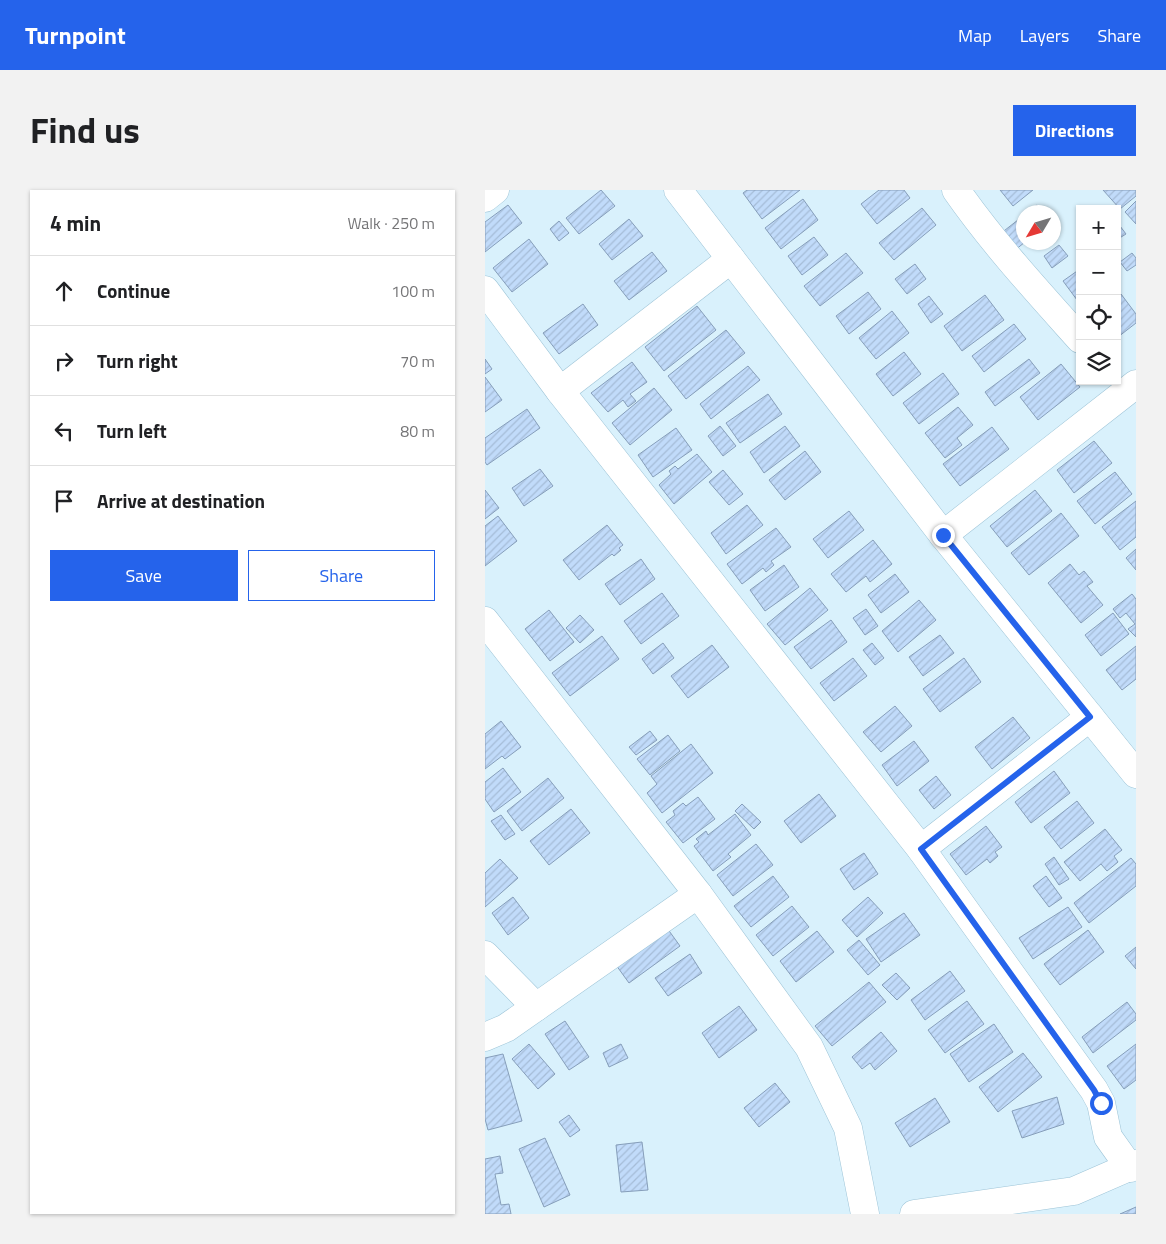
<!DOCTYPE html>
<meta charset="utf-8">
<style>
:root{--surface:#fff;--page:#f2f2f2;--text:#202124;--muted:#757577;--line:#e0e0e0;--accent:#2563eb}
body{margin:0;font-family:"Titillium Web",sans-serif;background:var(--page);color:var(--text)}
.controls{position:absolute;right:15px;top:15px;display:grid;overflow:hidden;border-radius:0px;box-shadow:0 1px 4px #0004}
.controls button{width:45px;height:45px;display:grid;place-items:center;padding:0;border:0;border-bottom:1px solid var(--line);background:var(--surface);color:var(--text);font:25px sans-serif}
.compass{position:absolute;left:531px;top:15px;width:45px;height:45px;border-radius:50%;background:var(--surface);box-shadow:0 1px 4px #0004;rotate:232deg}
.stop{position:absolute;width:15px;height:15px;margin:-11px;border:4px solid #2563eb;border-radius:50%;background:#fff}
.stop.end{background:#2563eb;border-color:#fff;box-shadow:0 1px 5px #0008}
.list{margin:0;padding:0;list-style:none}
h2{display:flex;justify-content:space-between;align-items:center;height:65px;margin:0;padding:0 20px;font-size:21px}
h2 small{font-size:16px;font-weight:400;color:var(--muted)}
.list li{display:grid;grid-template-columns:32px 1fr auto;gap:15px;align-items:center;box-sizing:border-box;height:70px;padding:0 20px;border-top:1px solid var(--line)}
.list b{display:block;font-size:19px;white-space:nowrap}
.list em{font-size:16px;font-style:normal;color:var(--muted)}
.actions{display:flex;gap:10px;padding:15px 20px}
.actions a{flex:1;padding:11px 0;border:1px solid var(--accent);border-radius:0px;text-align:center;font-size:18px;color:var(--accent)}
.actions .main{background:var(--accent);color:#fff}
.icon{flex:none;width:28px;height:28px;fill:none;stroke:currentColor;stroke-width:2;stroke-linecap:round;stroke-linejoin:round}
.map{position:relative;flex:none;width:651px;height:1024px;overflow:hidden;border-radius:0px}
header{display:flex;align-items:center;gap:30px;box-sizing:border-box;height:70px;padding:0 25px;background:var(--accent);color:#fff}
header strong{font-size:24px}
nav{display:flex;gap:28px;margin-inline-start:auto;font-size:18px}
.intro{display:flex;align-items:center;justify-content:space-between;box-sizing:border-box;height:120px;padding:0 30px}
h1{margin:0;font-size:35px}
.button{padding:12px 22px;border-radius:0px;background:var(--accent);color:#fff;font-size:18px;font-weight:700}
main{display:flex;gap:30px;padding:0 30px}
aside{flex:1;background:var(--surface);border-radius:0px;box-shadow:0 1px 4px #0004}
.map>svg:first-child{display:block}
.building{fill:url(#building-hatch);stroke:#869eba}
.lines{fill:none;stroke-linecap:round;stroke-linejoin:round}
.minor-casing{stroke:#9dc4d7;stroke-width:29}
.minor{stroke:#fff;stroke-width:28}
.route{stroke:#2563eb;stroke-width:6}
</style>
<header>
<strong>Turnpoint</strong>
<nav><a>Map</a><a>Layers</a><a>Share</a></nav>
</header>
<div class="intro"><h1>Find us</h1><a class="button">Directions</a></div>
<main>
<aside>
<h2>4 min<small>Walk · 250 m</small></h2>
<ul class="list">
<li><svg class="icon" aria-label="ahead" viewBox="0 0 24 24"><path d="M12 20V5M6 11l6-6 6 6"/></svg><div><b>Continue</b></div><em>100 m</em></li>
<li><svg class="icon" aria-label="right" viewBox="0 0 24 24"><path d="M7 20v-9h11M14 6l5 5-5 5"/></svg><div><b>Turn right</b></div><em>70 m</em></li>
<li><svg class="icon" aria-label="left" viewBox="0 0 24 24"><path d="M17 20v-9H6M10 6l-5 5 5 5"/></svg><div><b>Turn left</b></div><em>80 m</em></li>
<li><svg class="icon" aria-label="arrive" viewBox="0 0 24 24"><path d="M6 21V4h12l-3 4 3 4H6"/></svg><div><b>Arrive at destination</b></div></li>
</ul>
<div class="actions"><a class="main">Save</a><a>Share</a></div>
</aside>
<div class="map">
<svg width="651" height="1024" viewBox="0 0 651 1024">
<defs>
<pattern id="building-hatch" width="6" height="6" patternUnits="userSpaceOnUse" patternTransform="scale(1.25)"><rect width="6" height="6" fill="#c1dbfa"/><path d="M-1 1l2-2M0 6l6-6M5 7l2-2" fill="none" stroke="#a5bcd7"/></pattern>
</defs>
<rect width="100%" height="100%" fill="#d9f1fc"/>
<g class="building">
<polygon points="116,0 130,16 94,44 81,28"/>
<polygon points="262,0 315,0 277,29 258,3"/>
<polygon points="394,0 419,0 425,8 392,34 376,14"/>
<polygon points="515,0 548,0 528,16"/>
<polygon points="618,0 651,0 651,6 635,19"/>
<polygon points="318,9 333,30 296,59 280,38"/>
<polygon points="651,11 651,34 640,22"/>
<polygon points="23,15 37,33 0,62 0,32"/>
<polygon points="552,15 558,22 543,22"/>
<polygon points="437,18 451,35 409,70 394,53"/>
<polygon points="538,26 538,52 540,52 529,61 515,44"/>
<polygon points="144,29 158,46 127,70 114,54"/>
<polygon points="74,31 84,43 74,51 65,39"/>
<polygon points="632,32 641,44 633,49 632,48"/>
<polygon points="329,47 343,65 317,85 303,66"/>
<polygon points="44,49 63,74 27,102 8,78"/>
<polygon points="574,55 583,66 567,78 559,66"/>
<polygon points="167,62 182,81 144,110 129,91"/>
<polygon points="361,63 378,83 335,116 319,96"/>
<polygon points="647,63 651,68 651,75 642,81 635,72"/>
<polygon points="430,74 441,89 422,104 410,89"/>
<polygon points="595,79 595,114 578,91"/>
<polygon points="383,102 396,119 364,144 351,126"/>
<polygon points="636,104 651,124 651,133 633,147 632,107"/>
<polygon points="500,105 519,130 477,161 459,136"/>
<polygon points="444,106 458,124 446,133 433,114"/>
<polygon points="98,114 113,135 74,164 58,143"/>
<polygon points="212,116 231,140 179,181 160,157"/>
<polygon points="407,121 424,143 391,169 374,148"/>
<polygon points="529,134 541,149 499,182 487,166"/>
<polygon points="241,140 260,163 201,209 183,186"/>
<polygon points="419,162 436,184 408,206 391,184"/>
<polygon points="0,169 7,179 0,184"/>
<polygon points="544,169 555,183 510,216 500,202"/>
<polygon points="147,172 162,192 145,204 151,211 143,217 138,210 123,222 106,203"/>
<polygon points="576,174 595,197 553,230 535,207"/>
<polygon points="263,176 275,190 226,229 215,214"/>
<polygon points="458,183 474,204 434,234 418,213"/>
<polygon points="0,187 17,210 0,222"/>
<polygon points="169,198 187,220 145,255 127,233"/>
<polygon points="283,204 297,224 255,253 241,233"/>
<polygon points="473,217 488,235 472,248 477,255 460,268 440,243"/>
<polygon points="42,219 55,238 2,275 0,272 0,248"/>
<polygon points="235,236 251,256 238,266 223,246"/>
<polygon points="300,236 315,256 279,283 265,262"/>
<polygon points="507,237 524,259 475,296 458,274"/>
<polygon points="191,238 207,260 168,287 153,265"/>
<polygon points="609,251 627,273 589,303 572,280"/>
<polygon points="320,261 336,282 300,310 284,290"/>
<polygon points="212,264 227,282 189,314 174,295 186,284 184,281 190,276 193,279"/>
<polygon points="55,279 68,296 39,316 27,298"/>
<polygon points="238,280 258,304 244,315 224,292"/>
<polygon points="630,282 647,304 610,334 592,311"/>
<polygon points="0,300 14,318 0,329"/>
<polygon points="550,300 567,321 522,357 505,336"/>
<polygon points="651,311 651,347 635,360 617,337"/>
<polygon points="262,315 278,335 241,364 226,343"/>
<polygon points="364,321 379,340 343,368 328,349"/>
<polygon points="576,323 594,346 544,385 526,363"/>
<polygon points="13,326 32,351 0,376 0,336"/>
<polygon points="122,335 138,355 134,358 136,360 129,366 127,364 94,390 78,370"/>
<polygon points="291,338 306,357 286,371 289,375 281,382 278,378 257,394 242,374"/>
<polygon points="388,350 407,374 385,392 381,386 361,402 346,384"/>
<polygon points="651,359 651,380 641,368"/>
<polygon points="156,369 170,389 135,415 120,394"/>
<polygon points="585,374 594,385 599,381 608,392 602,396 618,415 596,433 563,393"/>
<polygon points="299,375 314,397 280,421 265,400"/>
<polygon points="410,384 424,402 396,423 383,405"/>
<polygon points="325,398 343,420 300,455 282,434"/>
<polygon points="177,403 194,426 156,454 139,431"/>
<polygon points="647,404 651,409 651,447 643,439 650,434 641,423 635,428 628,419"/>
<polygon points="434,410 451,430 413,462 397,441"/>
<polygon points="381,419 393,436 380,445 368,428"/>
<polygon points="64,420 89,452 65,471 40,439"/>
<polygon points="628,423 644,444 616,466 600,445"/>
<polygon points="95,425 109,440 95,453 81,438"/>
<polygon points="346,430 362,452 326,479 309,457"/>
<polygon points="455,445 469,463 438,486 424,467"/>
<polygon points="117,446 134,469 85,506 67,483"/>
<polygon points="178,453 189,468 168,484 157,469"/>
<polygon points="387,453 399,468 390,475 378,460"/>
<polygon points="227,455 244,477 203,508 186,486"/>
<polygon points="651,456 651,489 637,500 621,480"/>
<polygon points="368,468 382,486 349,511 335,493"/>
<polygon points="479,468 496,492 455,522 438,499"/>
<polygon points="410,516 427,536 396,562 378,542"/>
<polygon points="528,527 545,548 507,579 490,557"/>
<polygon points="16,531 36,557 20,569 17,566 0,579 0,544"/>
<polygon points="165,541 172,550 151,565 144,557"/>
<polygon points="183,545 195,561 165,585 152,569"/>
<polygon points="429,551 444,571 412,596 397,575"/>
<polygon points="206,554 228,583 177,623 162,603 172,594 166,586"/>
<polygon points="18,578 36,602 9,622 0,609 0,592"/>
<polygon points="569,581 585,603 546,633 530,612"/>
<polygon points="451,586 466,605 449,619 434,600"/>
<polygon points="63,588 79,608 37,641 22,621"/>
<polygon points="334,604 351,626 316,653 299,631"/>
<polygon points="213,607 230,629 198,653 181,632 190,625 188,621 198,613 201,616"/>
<polygon points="592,611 609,633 576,659 559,637"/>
<polygon points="257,614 276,632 269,639 250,621"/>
<polygon points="86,619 105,643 64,675 45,651"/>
<polygon points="250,624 266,645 243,664 246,667 228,681 209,656 214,652 211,649 221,641 223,645"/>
<polygon points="16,625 30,644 20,650 6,631"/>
<polygon points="501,636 517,657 510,662 513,666 505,673 502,669 481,685 465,664"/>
<polygon points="620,639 637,660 629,666 633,672 622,681 616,674 595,691 579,672"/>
<polygon points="271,654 288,675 248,706 232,685"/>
<polygon points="379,663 393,684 369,700 355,679"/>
<polygon points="569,667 584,689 574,695 560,674"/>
<polygon points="646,668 651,674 651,696 604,733 589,713"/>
<polygon points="15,669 33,688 0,717 0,683"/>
<polygon points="288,686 304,707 266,737 249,716"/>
<polygon points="561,686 577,708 564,717 548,696"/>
<polygon points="28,707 44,728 23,745 7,723"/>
<polygon points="383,707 398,723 372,747 357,730"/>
<polygon points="307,716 324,737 288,766 271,745"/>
<polygon points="583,717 597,737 548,769 534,748"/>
<polygon points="419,723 435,745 396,772 381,749"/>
<polygon points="182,738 195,756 144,793 131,775"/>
<polygon points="603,740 619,762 575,795 559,774"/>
<polygon points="332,741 349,762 311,792 295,771"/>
<polygon points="374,750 395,775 383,785 362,760"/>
<polygon points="651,757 651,779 640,766"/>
<polygon points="205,764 217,783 183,806 170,788"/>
<polygon points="465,781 480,801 440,830 426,810"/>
<polygon points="411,783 425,798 412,810 397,795"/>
<polygon points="384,792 401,812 347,856 330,836"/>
<polygon points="482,811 499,834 460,863 443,840"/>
<polygon points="642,812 651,824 651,830 608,863 597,847"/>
<polygon points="254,816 272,840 234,868 217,843"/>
<polygon points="80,831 104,867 84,880 60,844"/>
<polygon points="509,834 528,862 484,892 465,864"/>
<polygon points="396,842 412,861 390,880 385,873 377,879 367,867"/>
<polygon points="44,854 70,884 53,899 27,869"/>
<polygon points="136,854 143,868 124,877 118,863"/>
<polygon points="651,854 651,890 639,899 622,876"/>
<polygon points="538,863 557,887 513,922 494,897"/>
<polygon points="18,864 37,931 3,940 0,929 0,868"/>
<polygon points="290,893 305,912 274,937 259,918"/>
<polygon points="572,907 579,934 537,948 527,921"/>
<polygon points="450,908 465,932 425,957 410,933"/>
<polygon points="84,925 95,940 85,947 74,932"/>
<polygon points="60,948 85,1005 59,1017 34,959"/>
<polygon points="157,952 163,1000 136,1002 131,955"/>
<polygon points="15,966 18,983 10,984 16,1015 24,1014 26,1024 0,1024 0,969"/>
<polygon points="651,1017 651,1024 635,1024"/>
</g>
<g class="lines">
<defs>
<g id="minor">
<polyline points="193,0 458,345 651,584"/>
<path d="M471,0C508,53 552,101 595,149"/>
<polyline points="0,8 10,0"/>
<polyline points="0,100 75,201 436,659"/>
<polyline points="75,201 246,69"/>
<polyline points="458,345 651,194"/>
<polyline points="0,431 213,704 324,857 363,938 380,1024"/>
<polyline points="605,527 436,659 609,900 616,913 623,947 645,978"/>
<polyline points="0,765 51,817"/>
<polyline points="0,847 21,838 213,704"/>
<polyline points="429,1024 589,1001 651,974"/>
</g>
</defs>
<use href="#minor" class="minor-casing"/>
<use href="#minor" class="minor"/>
</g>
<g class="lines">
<polyline class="route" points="458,345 605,527 436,659 609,900 616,913"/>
</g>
</svg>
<div class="controls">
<button>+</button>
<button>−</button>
<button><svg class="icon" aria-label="locate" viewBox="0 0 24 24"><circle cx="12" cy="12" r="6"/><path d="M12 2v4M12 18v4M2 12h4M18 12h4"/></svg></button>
<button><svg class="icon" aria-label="layers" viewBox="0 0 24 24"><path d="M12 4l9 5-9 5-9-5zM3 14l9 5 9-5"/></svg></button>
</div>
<svg class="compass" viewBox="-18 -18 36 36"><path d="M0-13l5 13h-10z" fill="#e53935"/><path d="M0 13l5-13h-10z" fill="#757577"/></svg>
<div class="stop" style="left:616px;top:913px"></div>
<div class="stop end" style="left:458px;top:345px"></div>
</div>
</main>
